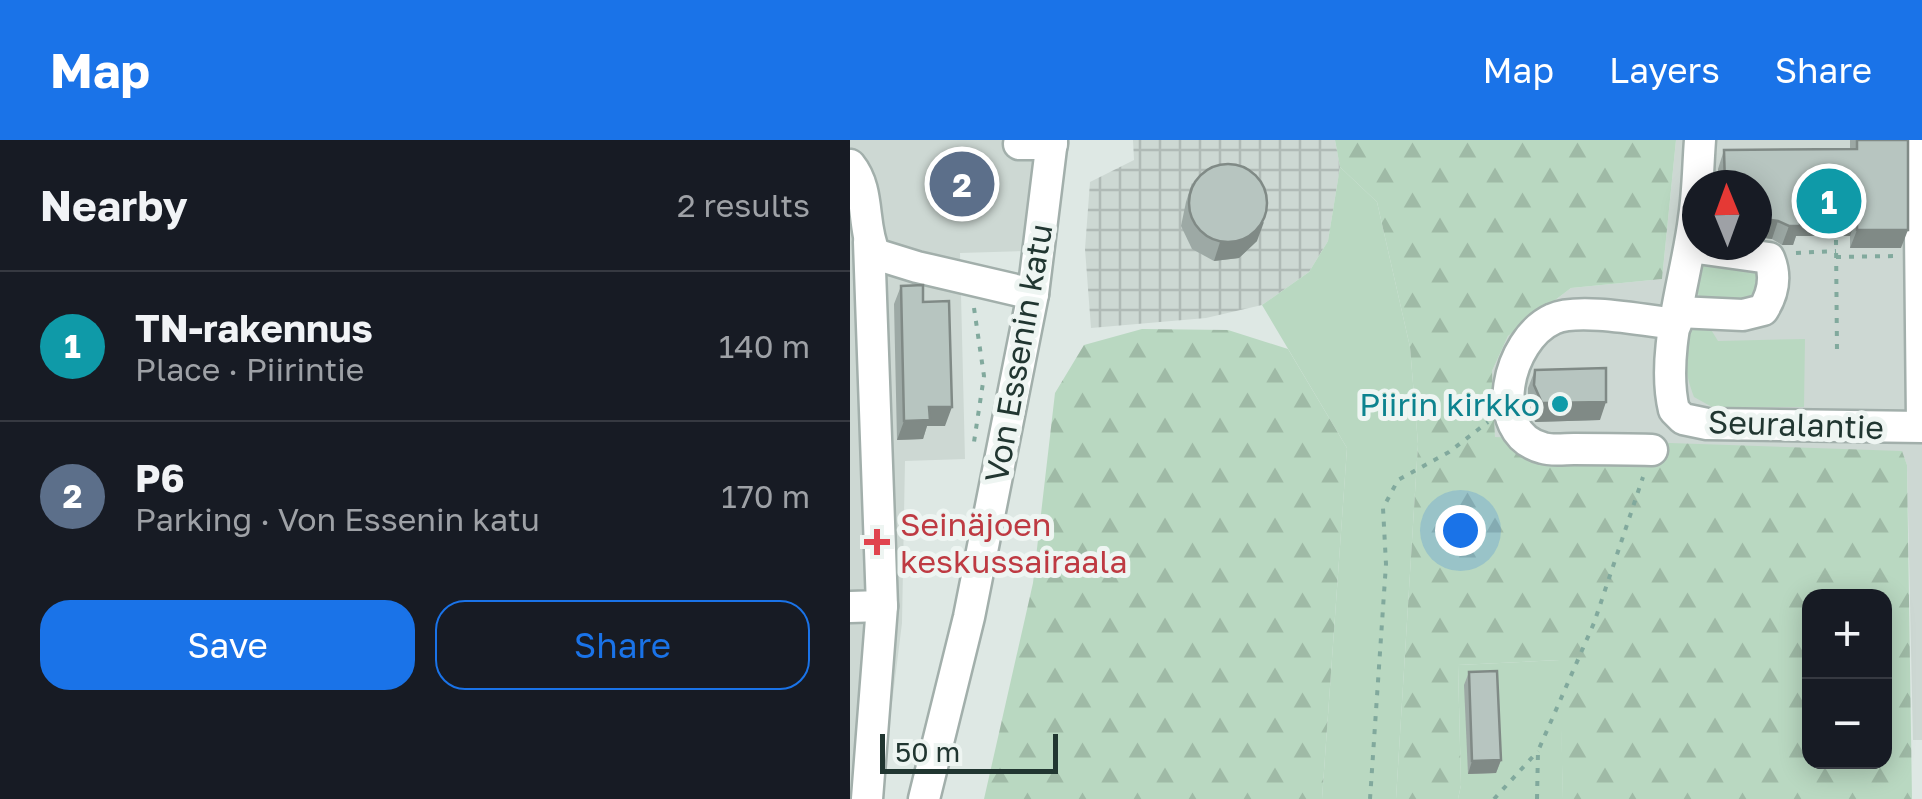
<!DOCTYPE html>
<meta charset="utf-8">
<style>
:root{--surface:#171b24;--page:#20242c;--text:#f1f3f6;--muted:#9ea1a6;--line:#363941;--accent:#1a73e8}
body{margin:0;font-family:"Golos Text",sans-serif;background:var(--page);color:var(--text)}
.controls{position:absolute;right:30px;bottom:30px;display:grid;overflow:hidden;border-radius:20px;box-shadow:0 5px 25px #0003}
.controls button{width:90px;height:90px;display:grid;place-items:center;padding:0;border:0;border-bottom:2px solid var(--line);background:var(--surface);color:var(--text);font:50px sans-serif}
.compass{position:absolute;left:832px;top:30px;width:90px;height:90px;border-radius:50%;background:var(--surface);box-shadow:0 5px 25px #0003;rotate:359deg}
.scale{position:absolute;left:30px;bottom:25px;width:178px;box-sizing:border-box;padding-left:10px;border:5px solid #213631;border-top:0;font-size:28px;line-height:35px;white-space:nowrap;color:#213631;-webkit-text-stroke:8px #eef5f2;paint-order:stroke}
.you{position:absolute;left:610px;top:390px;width:35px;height:35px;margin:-25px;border:8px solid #fff;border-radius:50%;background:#1a73e8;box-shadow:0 0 0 15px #1a73e833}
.badge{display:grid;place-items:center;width:65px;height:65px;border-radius:50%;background:var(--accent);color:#fff;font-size:32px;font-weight:700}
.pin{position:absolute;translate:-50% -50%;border:5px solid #fff;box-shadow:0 2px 10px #0006}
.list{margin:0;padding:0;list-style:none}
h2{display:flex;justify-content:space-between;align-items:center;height:130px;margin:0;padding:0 40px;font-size:42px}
h2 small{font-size:32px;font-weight:400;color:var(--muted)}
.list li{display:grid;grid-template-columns:65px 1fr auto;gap:30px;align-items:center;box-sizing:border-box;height:150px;padding:0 40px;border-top:2px solid var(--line)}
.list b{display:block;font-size:38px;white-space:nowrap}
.list p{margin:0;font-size:32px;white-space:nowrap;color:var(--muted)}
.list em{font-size:32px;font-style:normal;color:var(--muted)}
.actions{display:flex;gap:20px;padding:30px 40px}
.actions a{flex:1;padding:22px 0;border:2px solid var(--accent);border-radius:30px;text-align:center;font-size:35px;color:var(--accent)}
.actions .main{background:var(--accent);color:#fff}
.map{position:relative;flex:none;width:1072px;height:659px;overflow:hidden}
header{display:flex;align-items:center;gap:60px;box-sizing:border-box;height:140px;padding:0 50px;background:var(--accent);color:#fff}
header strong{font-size:48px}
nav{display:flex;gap:55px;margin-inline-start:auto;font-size:35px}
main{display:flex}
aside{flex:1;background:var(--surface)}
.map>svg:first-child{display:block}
.built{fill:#cdd8d3;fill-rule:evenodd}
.industrial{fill:url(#industrial-grid)}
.green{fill:#b9d8c1}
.forest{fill:url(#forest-firs);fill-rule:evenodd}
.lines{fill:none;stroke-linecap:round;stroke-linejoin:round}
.minor-casing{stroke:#a2afab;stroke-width:35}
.path{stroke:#81a99d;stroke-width:4;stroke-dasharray:5 8;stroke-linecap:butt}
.minor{stroke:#fff;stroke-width:30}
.wall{fill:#9da9a5}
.shaded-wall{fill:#808a86}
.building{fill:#b7c5c0;stroke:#808a86;stroke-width:2.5}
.culture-dot{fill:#0f9aa8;stroke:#eef5f2;stroke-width:4}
.health-dot{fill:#e0444e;stroke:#eef5f2;stroke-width:4}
.labels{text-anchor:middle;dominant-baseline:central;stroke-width:10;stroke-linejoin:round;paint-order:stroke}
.street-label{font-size:32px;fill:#213631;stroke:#eef5f2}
.culture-label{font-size:32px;fill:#0d838f;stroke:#eef5f2;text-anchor:end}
.health-label{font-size:32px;fill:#be3a42;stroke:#eef5f2;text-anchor:start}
</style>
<header>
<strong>Map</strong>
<nav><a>Map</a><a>Layers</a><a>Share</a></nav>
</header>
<main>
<aside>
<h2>Nearby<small>2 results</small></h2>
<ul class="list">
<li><span class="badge" style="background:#0f9aa8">1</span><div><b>TN-rakennus</b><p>Place · Piirintie</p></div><em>140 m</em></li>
<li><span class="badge" style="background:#5c6f8a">2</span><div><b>P6</b><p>Parking · Von Essenin katu</p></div><em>170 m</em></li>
</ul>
<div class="actions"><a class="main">Save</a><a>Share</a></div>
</aside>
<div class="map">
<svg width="1072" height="659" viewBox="0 0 1072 659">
<defs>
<pattern id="industrial-grid" width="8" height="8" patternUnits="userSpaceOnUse" patternTransform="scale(2.5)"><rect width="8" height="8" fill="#cdd8d3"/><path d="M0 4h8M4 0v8" fill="none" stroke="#b0bab6"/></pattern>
<pattern id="forest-firs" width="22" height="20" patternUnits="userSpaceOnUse" patternTransform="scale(2.5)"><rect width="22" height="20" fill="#b9d8c1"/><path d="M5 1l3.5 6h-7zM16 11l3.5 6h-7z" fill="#9fbaa6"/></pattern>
</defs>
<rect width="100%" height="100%" fill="#dee8e4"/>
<g class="built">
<polygon points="0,0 191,0 175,111 110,113 115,319 55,321 52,483 30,659 0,659"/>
<path d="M826,0H1072V600H1063L1057,325L1052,312L645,298L642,231L658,196L721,148L812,139ZM847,45H907V105H847Z"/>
</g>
<polygon class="industrial" points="283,0 485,0 490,27 478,101 459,132 412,165 356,178 241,188 235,109 240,42 284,20"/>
<g class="green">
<polygon points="490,27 527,62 560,207 568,304 546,659 472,659 497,308 412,165 459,132 478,101"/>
<polygon points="857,120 909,131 910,155 899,162 851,158 845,150 847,124"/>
<path d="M846,186L860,188L868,201L955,199L954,267H862L844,257C836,237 828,201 846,186Z"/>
<polygon points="710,520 713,659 608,659 611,645 608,525"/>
</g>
<g class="forest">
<path d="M485,0H826L812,139L721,148L658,196L642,231L645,297L1052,311L1057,325L1062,659H713L709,520L608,525L611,645L608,659H546L568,304L560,207L527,62L490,27ZM959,457H1034V622H959Z"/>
<polygon points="292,189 378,190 438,209 497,308 472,659 134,659 183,443 205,253 234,205"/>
</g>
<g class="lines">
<defs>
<g id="minor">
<path d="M850,0C848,26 848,52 844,78C837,137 810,212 824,270L833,279L857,284L1072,287"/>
<polyline points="1069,0 1072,281"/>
<polyline points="169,4 202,4"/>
<path d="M0,25C21,51 11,85 25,114L67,127L183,154"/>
<path d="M828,172L893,175L913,170C923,154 927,137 919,118L840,107"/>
<path d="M802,310C776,309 750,309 724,309C715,309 702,311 693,308C635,293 658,199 703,179C728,167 798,181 826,184"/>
<polyline points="0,467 32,466 19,102"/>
<polyline points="17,659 32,466"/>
<polyline points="74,659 119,477 183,154 202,0"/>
</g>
</defs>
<use href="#minor" class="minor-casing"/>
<g class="path">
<polyline points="986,100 987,212"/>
<polyline points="946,113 986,111"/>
<polyline points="986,117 1046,116"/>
<polyline points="124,168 134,236 124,302"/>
<polyline points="520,659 536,424 533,368 548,340 599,312 638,282"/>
<polyline points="644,659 688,611"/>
<polyline points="687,659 688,611 744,483 793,337"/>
</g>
<use href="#minor" class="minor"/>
</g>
<g class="wall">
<polygon points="1000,0 1058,0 1051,108 1000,108 1000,96 946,96 943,105 932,105 922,99 907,97 907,45 868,45 868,29 874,10 1000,9"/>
<polygon points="342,43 407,101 389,118 364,121 342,109 331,86 336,62"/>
<polygon points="51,146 73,162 95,286 77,286 73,299 47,300 44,164"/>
<polygon points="685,230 750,280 685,282 678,264 678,248"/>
<polygon points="619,532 651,620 646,633 618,634 614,545"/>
</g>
<g class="shaded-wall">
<polygon points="1007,77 1000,96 946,96 943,105 932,105 939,86 950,78"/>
<polygon points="907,78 928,81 922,99 907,97"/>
<polygon points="414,82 407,101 389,118 364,121 370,102"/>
<polygon points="1007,90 1058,90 1051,108 1000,108"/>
<polygon points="756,262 750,280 685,282 692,263"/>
<polygon points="79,267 102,267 95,286 77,286 73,299 47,300 54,281"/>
<polygon points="651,620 646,633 618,634 622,621"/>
</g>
<g class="building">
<polygon points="1007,0 1058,0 1058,90 1007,90 1007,77 950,78 950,86 939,86 928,81 907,78 907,45 875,45 874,10 1007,9"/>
<circle cx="378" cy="63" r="39"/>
<polygon points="73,145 73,162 99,161 102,267 79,267 80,280 54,281 51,146"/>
<polygon points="756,228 756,262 692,263 684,245 685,230"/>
<polygon points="647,531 651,620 622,621 619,532"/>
</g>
<circle class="culture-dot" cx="710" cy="264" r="10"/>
<path class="health-dot" d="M22 387h10v10h10v10h-10v10h-10v-10h-10v-10h10z"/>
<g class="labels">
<g class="street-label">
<text transform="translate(168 213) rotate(-80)">Von Essenin katu</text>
<text transform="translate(946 284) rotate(2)">Seuralantie</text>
</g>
<g class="culture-label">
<text x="690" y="264">Piirin kirkko</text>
</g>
<g class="health-label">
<text x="50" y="384">Seinäjoen<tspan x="50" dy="37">keskussairaala</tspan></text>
</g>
</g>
</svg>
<div class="controls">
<button>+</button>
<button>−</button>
</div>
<svg class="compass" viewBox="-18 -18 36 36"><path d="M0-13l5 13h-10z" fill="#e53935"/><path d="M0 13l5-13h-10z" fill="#9ea1a6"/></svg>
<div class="scale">50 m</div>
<div class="you"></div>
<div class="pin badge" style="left:979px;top:61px;background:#0f9aa8">1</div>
<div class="pin badge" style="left:112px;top:44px;background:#5c6f8a">2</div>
</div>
</main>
